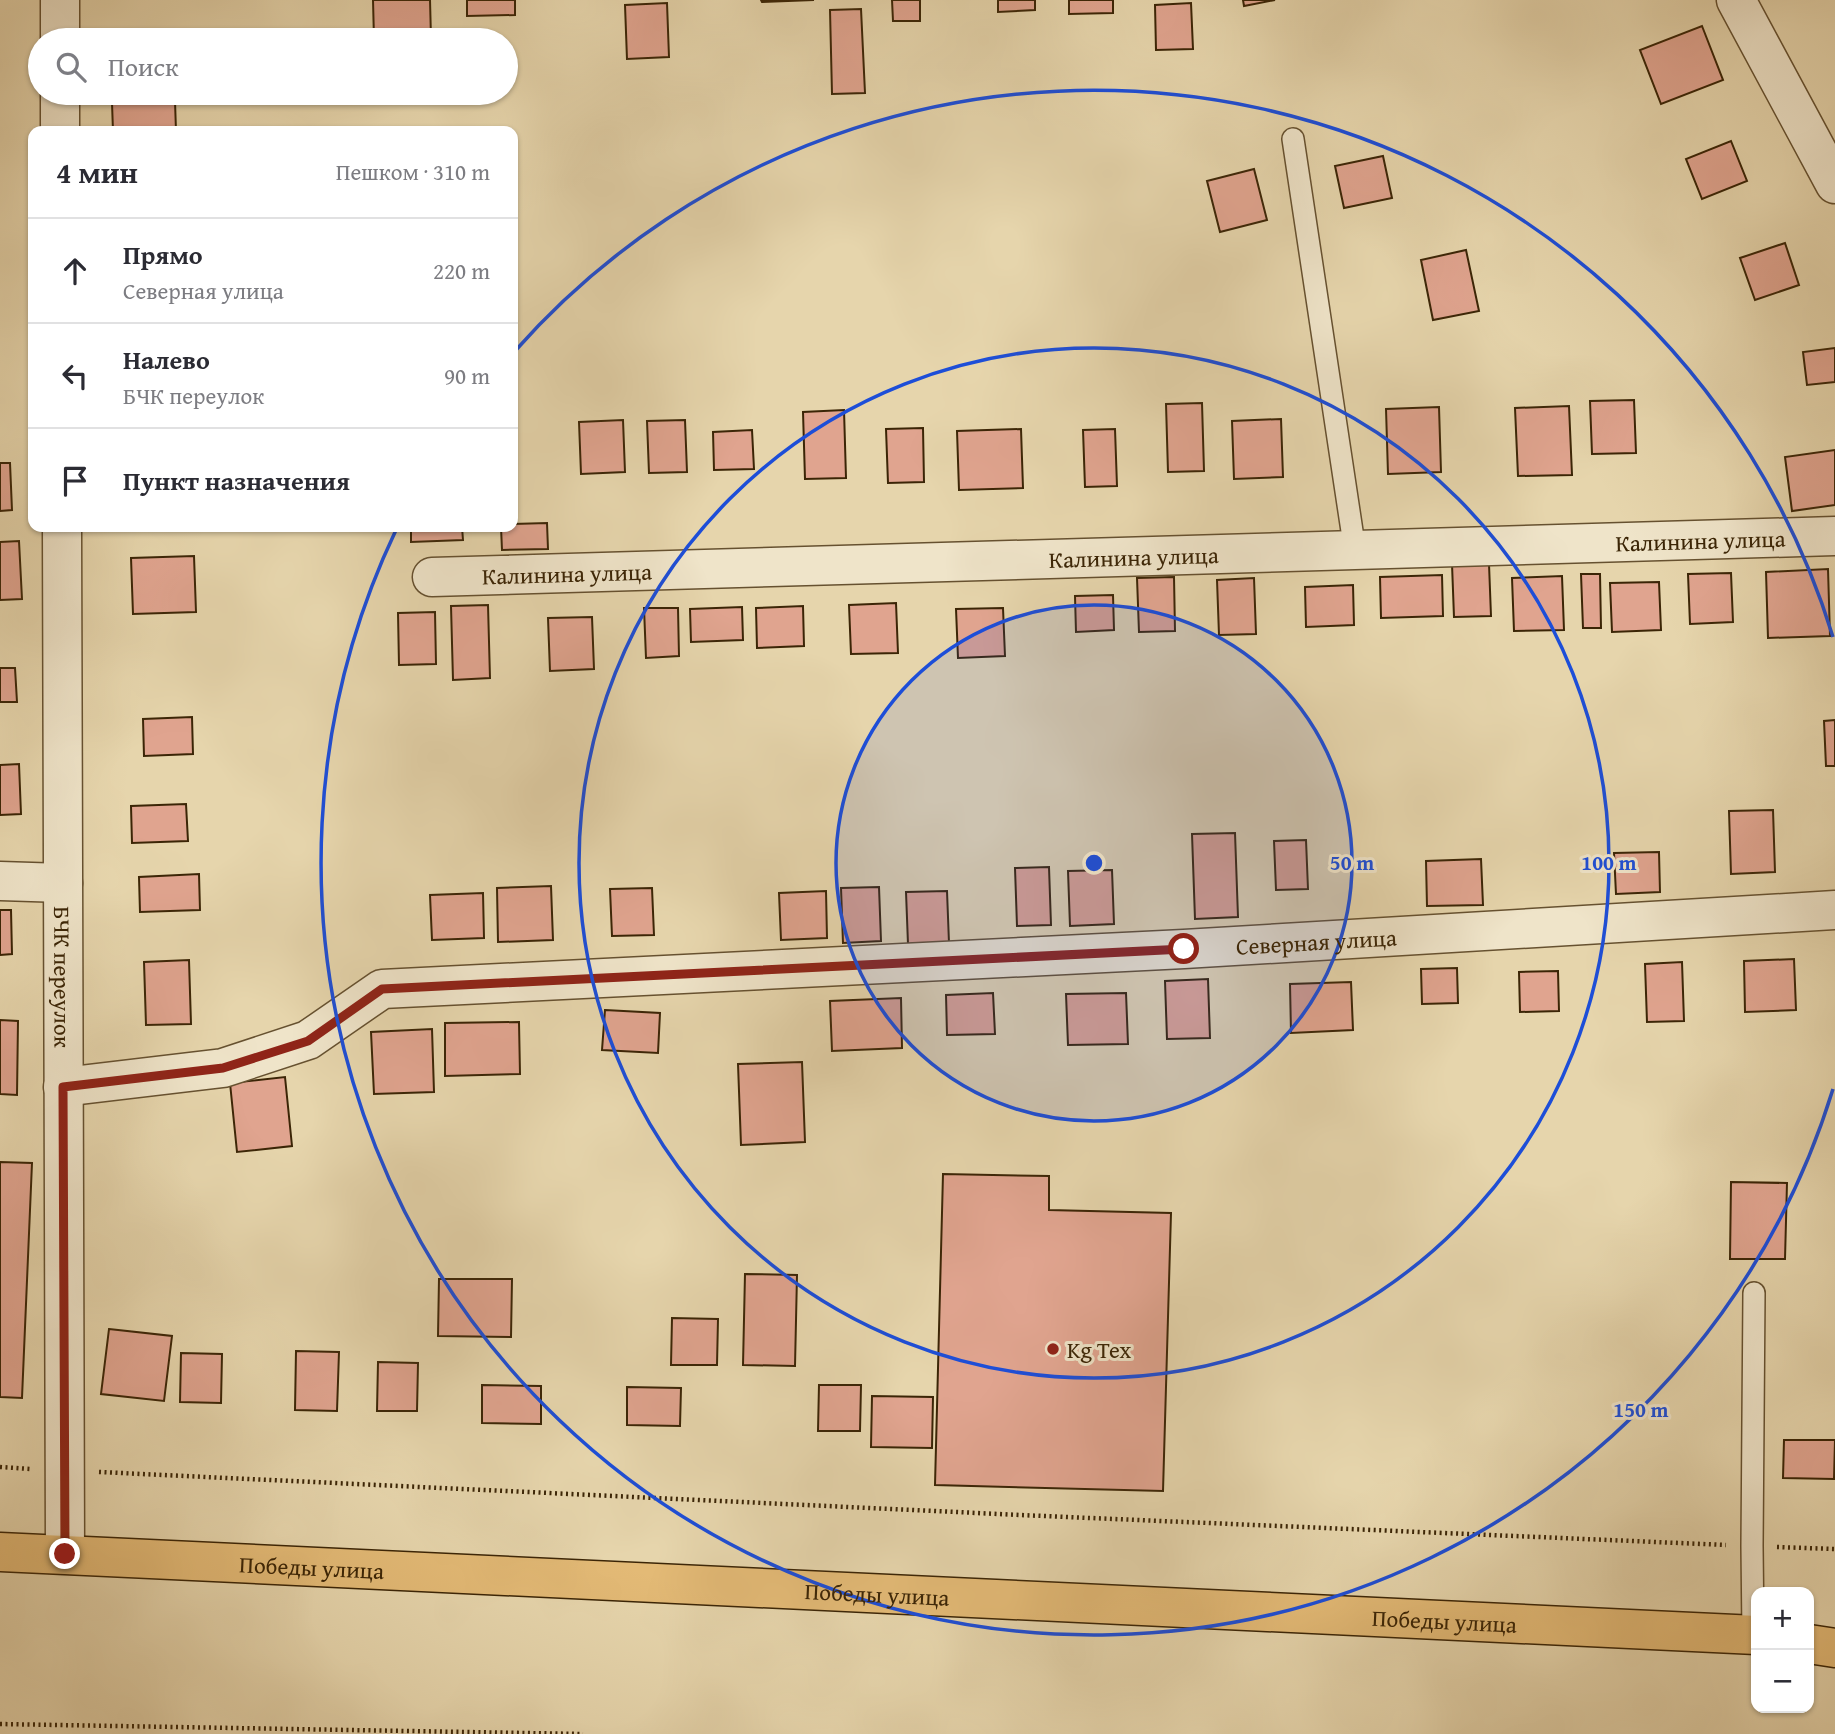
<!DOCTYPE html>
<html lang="ru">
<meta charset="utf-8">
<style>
:root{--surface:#fff;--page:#f2f2f3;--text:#2b2b33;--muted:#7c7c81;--line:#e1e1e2}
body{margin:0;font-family:"Gentium Book Plus",serif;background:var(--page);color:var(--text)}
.controls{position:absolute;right:21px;bottom:21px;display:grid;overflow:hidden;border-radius:14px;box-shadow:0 2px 5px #0004}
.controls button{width:63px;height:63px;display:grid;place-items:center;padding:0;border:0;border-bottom:2px solid var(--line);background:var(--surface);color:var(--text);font:35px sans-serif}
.stop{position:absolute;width:21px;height:21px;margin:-16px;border:5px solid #8f2418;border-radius:50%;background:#fff}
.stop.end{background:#8f2418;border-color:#fff;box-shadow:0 2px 7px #0008}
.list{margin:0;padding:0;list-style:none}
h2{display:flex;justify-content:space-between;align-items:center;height:91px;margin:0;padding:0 28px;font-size:30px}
h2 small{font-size:23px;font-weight:400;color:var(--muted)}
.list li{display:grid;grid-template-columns:46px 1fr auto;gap:21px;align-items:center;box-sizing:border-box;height:105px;padding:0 28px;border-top:2px solid var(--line)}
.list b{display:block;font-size:26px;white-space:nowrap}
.list p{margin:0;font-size:23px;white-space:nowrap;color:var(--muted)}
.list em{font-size:23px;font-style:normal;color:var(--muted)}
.icon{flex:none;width:38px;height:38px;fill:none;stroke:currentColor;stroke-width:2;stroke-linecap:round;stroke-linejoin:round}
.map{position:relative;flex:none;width:1835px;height:1734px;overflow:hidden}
.search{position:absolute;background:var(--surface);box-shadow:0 2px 5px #0004;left:28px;top:28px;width:490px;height:77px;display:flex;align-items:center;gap:18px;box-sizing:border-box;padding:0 24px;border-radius:38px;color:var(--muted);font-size:26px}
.panel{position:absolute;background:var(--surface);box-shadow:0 2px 5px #0004;left:28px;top:126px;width:490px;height:406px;border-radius:14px}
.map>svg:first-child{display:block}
.building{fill:#e0a48f;stroke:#3b2506;stroke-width:2}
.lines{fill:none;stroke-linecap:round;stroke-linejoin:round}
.service-casing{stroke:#665130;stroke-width:24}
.minor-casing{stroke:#665130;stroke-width:41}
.primary-casing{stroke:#3b2506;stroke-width:41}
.path{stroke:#3b2506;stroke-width:4.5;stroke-dasharray:2 3.5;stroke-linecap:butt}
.service{stroke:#efe4c9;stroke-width:21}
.minor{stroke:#efe4c9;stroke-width:38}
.primary{stroke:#e3ba76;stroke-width:38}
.route{stroke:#8f2418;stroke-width:9}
.ring{fill:none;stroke:#1d4ed8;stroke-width:3.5}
.poi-dot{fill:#8f2418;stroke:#efe4c9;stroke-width:2.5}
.labels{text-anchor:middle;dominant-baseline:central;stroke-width:6;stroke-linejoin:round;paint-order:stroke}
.street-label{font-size:23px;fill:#3b2506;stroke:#efe4c9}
.poi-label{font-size:23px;fill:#3b2506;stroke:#efe4c9;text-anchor:start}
.centre{fill:#1d4ed8;stroke:#efe4c9;stroke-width:3.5}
.ring-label{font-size:21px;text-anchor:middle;font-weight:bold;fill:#1d4ed8;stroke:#efe4c9;stroke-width:6;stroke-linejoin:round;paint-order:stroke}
</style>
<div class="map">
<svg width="1835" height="1734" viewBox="0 0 1835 1734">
<rect width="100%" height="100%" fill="#e6d5ac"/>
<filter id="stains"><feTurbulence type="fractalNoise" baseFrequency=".00286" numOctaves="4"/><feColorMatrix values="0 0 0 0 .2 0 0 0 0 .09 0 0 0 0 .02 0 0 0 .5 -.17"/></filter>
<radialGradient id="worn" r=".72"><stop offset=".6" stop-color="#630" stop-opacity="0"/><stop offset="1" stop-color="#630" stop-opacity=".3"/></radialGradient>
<g class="building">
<polygon points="373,0 430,0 431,38 374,39"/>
<polygon points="467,0 515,0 515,15 467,16"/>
<polygon points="761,0 814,0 762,2"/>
<polygon points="892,0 920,0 920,21 893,21"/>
<polygon points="998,0 1035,0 1035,10 998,12"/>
<polygon points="1069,0 1113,0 1113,13 1069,14"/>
<polygon points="1243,0 1275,0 1244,6"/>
<polygon points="667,3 669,57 627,59 625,5"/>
<polygon points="1191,3 1193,49 1156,50 1155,5"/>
<polygon points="861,9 865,93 832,94 830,10"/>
<polygon points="1702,26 1723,80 1661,104 1640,50"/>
<polygon points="167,31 168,40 119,40 118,32"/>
<polygon points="175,101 176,131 113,131 112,103"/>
<polygon points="1731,141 1747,181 1702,199 1686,159"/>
<polygon points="1383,156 1392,198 1344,208 1335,166"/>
<polygon points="1254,169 1267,220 1220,232 1207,181"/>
<polygon points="1785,243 1799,285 1755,300 1740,258"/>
<polygon points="1466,250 1479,311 1433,320 1421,260"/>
<polygon points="1835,348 1835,382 1807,385 1803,352"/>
<polygon points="1634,400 1636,453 1592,454 1590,401"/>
<polygon points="1202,403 1204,471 1168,472 1166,404"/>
<polygon points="1569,406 1572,475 1518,476 1515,408"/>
<polygon points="1439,407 1441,472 1388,474 1386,409"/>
<polygon points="844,410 846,478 805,479 803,412"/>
<polygon points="1281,419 1283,477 1234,479 1232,421"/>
<polygon points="623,420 625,472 581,474 579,422"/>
<polygon points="685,420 687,472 649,473 647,421"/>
<polygon points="923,428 924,482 888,483 886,429"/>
<polygon points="1021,429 1023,488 959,490 957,431"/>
<polygon points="1115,429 1117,486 1085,487 1083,430"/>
<polygon points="752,430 754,469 714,470 713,432"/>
<polygon points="1835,450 1835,505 1792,511 1785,457"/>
<polygon points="0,463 10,463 12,510 0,511"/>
<polygon points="547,523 548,549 502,550 501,527 513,527 513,524"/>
<polygon points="411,527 462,527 463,540 411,542"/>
<polygon points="19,541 22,599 0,600 0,542"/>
<polygon points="194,556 196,612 133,614 131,558"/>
<polygon points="1452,564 1489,564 1491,616 1454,617"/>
<polygon points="1828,569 1830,636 1768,638 1766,572"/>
<polygon points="1731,573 1733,622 1690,624 1688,574"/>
<polygon points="1581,574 1600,574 1601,628 1583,628"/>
<polygon points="1442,575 1443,616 1381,618 1380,577"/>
<polygon points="1562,576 1564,630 1514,631 1512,578"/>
<polygon points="1174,577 1175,631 1139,632 1137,578"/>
<polygon points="1254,578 1256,634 1219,635 1217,580"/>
<polygon points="1659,582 1661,630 1612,632 1610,583"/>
<polygon points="1353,585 1354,625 1306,627 1305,587"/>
<polygon points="1113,595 1114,630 1076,632 1075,596"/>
<polygon points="896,603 898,653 851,654 849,605"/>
<polygon points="488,605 490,678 453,680 451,606"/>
<polygon points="803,606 804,646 757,648 756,608"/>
<polygon points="742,607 743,640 691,642 690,609"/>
<polygon points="644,608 678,608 679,656 646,658"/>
<polygon points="1003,608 1005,656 958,658 956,609"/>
<polygon points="435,612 436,664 399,665 398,613"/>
<polygon points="592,617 594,669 550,671 548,618"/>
<polygon points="0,668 15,668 17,702 0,702"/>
<polygon points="192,717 193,754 144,756 143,719"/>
<polygon points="1835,720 1835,766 1826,766 1824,721"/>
<polygon points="19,764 21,814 0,815 0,765"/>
<polygon points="186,804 188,841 132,843 131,806"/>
<polygon points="1773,810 1775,872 1731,874 1729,811"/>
<polygon points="1235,833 1238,917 1195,919 1192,834"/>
<polygon points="1306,840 1308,889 1276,890 1274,841"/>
<polygon points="1659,852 1660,892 1616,894 1614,853"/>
<polygon points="1481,859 1483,905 1427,906 1426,861"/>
<polygon points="1049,867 1051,925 1017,926 1015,868"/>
<polygon points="1112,870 1114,924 1070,926 1068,871"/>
<polygon points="199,874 200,910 140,912 139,877"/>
<polygon points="551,886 553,940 498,942 497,888"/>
<polygon points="879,887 881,941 843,943 841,888"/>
<polygon points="652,888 654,935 612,936 610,889"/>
<polygon points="826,891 827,938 781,940 779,893"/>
<polygon points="947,891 949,943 908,944 906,892"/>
<polygon points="483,893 484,938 432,940 430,895"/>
<polygon points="0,910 11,910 12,954 0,955"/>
<polygon points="1794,959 1796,1010 1745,1012 1744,961"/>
<polygon points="189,960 191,1024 146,1025 144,962"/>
<polygon points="1682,962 1684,1021 1647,1022 1645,964"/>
<polygon points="1457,968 1458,1003 1422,1004 1421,969"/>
<polygon points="1558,971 1559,1011 1520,1012 1519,972"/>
<polygon points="1208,979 1210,1038 1167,1039 1165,981"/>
<polygon points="1351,982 1353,1030 1291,1033 1290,984"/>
<polygon points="993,993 995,1034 947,1035 946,995"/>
<polygon points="1126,993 1128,1044 1068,1045 1066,994"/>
<polygon points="901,998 902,1048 832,1051 830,1001"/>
<polygon points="605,1010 660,1013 658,1053 602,1050"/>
<polygon points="0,1020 18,1021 17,1095 0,1094"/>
<polygon points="519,1022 520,1074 445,1076 445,1023"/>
<polygon points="432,1029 434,1092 374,1094 371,1032"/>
<polygon points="802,1062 805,1142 741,1145 738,1064"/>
<polygon points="285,1077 292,1146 237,1152 230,1083"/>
<polygon points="0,1162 32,1163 22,1398 0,1397"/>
<polygon points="943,1174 1049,1176 1049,1210 1171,1213 1163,1491 935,1485"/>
<polygon points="1731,1182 1787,1183 1785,1259 1730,1259"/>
<polygon points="745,1274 797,1275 795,1366 743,1365"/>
<polygon points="439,1279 512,1279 511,1337 438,1336"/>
<polygon points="672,1318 718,1319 717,1365 671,1365"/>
<polygon points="109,1329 172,1336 164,1401 101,1394"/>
<polygon points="296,1351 339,1352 337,1411 295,1410"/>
<polygon points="181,1353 222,1354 221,1403 180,1402"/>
<polygon points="378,1362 418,1363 417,1411 377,1411"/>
<polygon points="482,1385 541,1386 541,1424 482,1423"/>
<polygon points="819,1385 861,1385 860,1431 818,1431"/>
<polygon points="627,1387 681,1388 680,1426 627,1425"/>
<polygon points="872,1396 933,1397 932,1448 871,1447"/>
<polygon points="1784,1440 1835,1440 1834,1479 1783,1478"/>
</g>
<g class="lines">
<defs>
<g id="service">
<polyline points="1293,139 1355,551"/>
<polyline points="1753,1635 1752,1546 1754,1293"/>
</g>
<g id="minor">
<polyline points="60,0 60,40"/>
<polyline points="1736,0 1835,184"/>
<polyline points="60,93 60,131"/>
<path id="s1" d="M62,527L65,1554"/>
<path id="s2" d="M432,577L1835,536"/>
<polyline points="0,881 63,883"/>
<path id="s3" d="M63,1087L223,1068L308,1040L382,989L1184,949L1835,910"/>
</g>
<g id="primary">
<path id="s4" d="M0,1552L1756,1635"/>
<polyline points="1809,1644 1835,1648"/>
</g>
</defs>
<use href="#service" class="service-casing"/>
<use href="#minor" class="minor-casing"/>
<use href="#primary" class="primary-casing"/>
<g class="path">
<polyline points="0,1467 31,1469"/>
<polyline points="99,1472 1020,1515 1726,1545"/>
<polyline points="1777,1547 1835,1549"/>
<polyline points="0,1724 583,1734"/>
</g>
<use href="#service" class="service"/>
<use href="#minor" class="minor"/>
<use href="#primary" class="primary"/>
</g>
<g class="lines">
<polyline class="route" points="65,1554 63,1087 223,1068 308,1041 382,989 1184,949"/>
</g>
<circle cx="1094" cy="863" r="258" fill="#1d4ed8" fill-opacity=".12"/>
<g class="ring">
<circle cx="1094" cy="863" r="258"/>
<circle cx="1094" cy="863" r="515"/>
<path d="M1833 1089A773 773 0 1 1 396 530M515 351A773 773 0 0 1 1833 637"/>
</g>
<circle class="poi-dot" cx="1053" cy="1349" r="7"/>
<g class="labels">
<g class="street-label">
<text stroke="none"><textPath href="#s2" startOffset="1269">Калинина улица</textPath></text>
<text stroke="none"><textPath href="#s2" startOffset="702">Калинина улица</textPath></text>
<text stroke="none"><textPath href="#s2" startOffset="135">Калинина улица</textPath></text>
<text stroke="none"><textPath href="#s3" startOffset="1276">Северная улица</textPath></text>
<text stroke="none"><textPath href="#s1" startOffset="450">БЧК переулок</textPath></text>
<text stroke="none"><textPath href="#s4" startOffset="312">Победы улица</textPath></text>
<text stroke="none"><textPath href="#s4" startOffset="878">Победы улица</textPath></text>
<text stroke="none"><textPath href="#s4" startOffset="1446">Победы улица</textPath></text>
</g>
<g class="poi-label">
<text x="1067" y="1349">Kg Tex</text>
</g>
</g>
<circle cx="1094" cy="863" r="10" class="centre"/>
<g class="ring-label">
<text x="1352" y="870">50 m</text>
<text x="1609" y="870">100 m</text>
<text x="1641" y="1417">150 m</text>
</g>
<rect width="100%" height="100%" filter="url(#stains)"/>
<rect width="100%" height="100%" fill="url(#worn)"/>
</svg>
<div class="controls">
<button>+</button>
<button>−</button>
</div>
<div class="stop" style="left:1184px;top:949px"></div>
<div class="stop end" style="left:65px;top:1554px"></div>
<div class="search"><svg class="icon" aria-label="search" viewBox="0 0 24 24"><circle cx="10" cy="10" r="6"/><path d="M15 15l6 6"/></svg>Поиск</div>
<section class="panel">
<h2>4 мин<small>Пешком · 310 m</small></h2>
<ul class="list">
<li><svg class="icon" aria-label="ahead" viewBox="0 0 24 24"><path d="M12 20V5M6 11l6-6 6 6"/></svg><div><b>Прямо</b><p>Северная улица</p></div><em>220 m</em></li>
<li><svg class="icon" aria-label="left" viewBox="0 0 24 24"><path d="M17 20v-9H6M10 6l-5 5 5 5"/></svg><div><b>Налево</b><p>БЧК переулок</p></div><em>90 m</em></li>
<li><svg class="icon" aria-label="arrive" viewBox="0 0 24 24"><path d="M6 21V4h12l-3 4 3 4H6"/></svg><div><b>Пункт назначения</b></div></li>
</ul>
</section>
</div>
